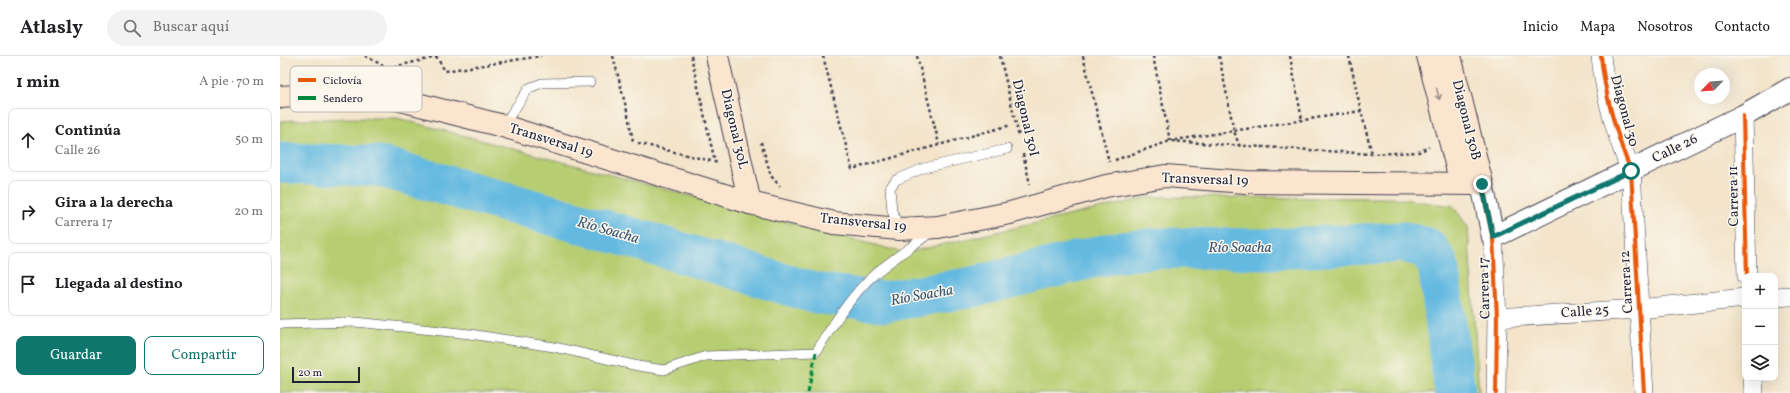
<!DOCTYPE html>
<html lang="es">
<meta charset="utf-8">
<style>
:root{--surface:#fff;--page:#f2f2f2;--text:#202124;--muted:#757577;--line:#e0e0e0;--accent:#0f766e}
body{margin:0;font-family:Vollkorn,serif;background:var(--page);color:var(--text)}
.controls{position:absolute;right:12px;bottom:12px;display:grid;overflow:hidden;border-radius:8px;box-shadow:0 4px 16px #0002}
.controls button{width:36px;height:36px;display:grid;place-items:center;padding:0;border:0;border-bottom:1px solid var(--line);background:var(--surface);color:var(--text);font:20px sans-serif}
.compass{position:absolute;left:1414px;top:12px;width:36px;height:36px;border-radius:50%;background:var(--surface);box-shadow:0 4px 16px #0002;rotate:245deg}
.scale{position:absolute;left:12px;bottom:10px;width:68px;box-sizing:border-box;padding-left:4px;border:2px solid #22223b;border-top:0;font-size:11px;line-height:14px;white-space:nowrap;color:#22223b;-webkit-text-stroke:3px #fbf7ec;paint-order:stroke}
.stop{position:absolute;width:12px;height:12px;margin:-9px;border:3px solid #0f766e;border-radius:50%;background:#fff}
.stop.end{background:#0f766e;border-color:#fff;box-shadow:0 1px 4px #0008}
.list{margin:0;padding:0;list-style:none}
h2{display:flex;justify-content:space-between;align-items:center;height:52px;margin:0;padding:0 16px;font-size:17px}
h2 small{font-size:13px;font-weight:400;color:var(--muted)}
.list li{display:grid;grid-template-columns:26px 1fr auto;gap:12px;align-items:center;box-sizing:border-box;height:64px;margin:0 8px 8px;padding:0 8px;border:1px solid var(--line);border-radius:8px}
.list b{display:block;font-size:15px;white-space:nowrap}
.list p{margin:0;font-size:13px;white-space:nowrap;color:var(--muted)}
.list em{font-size:13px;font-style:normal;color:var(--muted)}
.actions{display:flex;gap:8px;padding:12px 16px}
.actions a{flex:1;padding:9px 0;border:1px solid var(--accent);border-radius:8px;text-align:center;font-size:14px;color:var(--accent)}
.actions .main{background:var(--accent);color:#fff}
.icon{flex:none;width:22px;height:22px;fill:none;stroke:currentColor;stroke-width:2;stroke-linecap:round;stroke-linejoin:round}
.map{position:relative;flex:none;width:1510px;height:337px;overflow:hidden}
header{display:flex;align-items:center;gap:24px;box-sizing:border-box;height:56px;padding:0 20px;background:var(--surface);border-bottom:1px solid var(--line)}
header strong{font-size:19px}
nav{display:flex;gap:22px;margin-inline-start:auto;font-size:14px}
.search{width:280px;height:36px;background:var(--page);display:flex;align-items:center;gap:10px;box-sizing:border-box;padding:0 14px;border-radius:22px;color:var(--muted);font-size:15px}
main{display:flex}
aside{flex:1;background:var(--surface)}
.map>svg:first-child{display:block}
.green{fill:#b7cd71;stroke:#6c7856}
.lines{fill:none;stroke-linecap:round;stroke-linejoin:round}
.river{stroke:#63b9e0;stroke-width:41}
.service-casing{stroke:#413f50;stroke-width:10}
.minor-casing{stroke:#413f50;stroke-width:20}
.tertiary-casing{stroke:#413f50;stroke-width:24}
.secondary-casing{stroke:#413f50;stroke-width:24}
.path{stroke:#413f50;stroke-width:2.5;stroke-dasharray:3 3;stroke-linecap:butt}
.service{stroke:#fff;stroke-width:9}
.minor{stroke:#fff;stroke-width:19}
.tertiary{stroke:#fff;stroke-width:22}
.secondary{stroke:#fce5cf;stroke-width:22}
.quiet{stroke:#00873e;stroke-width:3;stroke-dasharray:6 3;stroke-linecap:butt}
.cycleway-casing{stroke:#fbf7ec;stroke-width:6}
.cycleway{stroke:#e8590c;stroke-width:4}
.oneway{stroke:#9a8d8c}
.route{stroke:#0f766e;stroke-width:5}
.labels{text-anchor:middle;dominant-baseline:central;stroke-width:3;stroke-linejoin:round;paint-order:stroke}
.street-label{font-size:14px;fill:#22223b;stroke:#fbf7ec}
.water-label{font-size:15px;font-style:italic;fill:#395775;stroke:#fbf7ec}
.key{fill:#fbf7ec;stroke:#bab7b7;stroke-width:1}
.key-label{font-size:11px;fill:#22223b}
</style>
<header>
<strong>Atlasly</strong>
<div class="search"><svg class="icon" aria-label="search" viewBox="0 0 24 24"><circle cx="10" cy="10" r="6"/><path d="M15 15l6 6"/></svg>Buscar aquí</div>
<nav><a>Inicio</a><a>Mapa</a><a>Nosotros</a><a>Contacto</a></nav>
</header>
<main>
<aside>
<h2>1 min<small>A pie · 70 m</small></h2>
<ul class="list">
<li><svg class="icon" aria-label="ahead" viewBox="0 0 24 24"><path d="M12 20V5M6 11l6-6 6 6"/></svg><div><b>Continúa</b><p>Calle 26</p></div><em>50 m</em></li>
<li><svg class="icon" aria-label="right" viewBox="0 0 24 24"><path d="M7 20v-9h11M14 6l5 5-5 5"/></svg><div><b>Gira a la derecha</b><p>Carrera 17</p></div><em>20 m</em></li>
<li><svg class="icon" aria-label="arrive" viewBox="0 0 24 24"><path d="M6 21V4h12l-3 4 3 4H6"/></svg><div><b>Llegada al destino</b></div></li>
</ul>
<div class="actions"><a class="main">Guardar</a><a>Compartir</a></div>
</aside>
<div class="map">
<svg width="1510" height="337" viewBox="0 0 1510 337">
<rect width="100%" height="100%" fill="#fbf7ec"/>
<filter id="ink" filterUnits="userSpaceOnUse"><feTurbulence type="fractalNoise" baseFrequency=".025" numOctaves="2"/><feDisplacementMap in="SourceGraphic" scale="8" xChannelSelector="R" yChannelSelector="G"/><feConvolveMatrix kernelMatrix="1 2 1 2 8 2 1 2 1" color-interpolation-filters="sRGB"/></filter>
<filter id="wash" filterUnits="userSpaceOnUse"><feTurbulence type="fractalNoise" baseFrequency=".012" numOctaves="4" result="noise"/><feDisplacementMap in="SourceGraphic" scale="16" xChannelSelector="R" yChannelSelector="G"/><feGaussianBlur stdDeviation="0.9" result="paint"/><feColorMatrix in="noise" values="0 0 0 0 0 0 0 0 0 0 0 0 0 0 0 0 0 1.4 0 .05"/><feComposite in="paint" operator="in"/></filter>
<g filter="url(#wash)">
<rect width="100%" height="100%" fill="#f3e4ca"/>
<polygon class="green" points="72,62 117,62 625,197 870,141 1115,142 1173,150 1188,171 1199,337 0,337 0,65"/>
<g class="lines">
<polyline class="river" points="0,107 98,110 363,185 534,237 604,246 693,231 832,197 876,192 989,193 1124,186 1147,192 1158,208 1175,337"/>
</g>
</g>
<g filter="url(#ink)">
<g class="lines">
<defs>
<g id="service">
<polyline points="223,70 249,32 262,27 310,26"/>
<polyline points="619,172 612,155 610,132 616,124 644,112 727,93"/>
<path d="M0,268L76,266L190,278L274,291L358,310L384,314L426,300L536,296C552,270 573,236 597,216C614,202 633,190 651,176"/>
</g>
<g id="minor">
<path d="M1321,0C1325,39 1336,78 1351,115L1364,337"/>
<polyline points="1463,60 1467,220"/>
<polyline points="1213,181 1217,262 1216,337"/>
<polyline points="1495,241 1510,240"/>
<polyline points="1217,262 1359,253 1465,242"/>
<polyline points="1473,322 1474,337"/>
</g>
<polyline id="tertiary" points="1202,128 1213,181 1463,60 1510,33"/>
<g id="secondary">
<polyline points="437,0 470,147"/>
<polyline points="1148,0 1181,127"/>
<polyline points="0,41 64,37 117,43 223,70 470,147 554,167 619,173 658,171 730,157 826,130 885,120 966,126 1202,128 1170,0"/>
</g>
</defs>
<use href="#service" class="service-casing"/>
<use href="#minor" class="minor-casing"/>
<use href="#tertiary" class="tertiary-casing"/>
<use href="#secondary" class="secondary-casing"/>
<g class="path">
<polyline points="85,0 123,20"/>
<polyline points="156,0 165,15 261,0"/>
<polyline points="333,0 348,59 353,85"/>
<polyline points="411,0 435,106"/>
<polyline points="543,0 572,113 731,69"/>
<polyline points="637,0 659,88"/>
<polyline points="720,0 739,81"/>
<polyline points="803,0 829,106"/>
<polyline points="873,0 890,85"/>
<polyline points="939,0 954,75 959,89"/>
<polyline points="1010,0 1022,64"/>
<polyline points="1069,0 1081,55 1092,98"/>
<polyline points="108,12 157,1"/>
<polyline points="895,84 1081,55"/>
<polyline points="481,86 491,120 500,130"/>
<polyline points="358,87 439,107"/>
<polyline points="743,98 750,128"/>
<polyline points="835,104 890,85 1092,98 1139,96 1149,91"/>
</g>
<use href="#service" class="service"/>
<use href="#minor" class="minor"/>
<use href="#tertiary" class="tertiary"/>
<use href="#secondary" class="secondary"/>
<polyline class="quiet" points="528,337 536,296"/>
<defs>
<g id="cycleway">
<path d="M1321,0C1325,39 1336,78 1351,115L1364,337"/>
<polyline points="1463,60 1467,220"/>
<polyline points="1202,128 1213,181 1217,262 1216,337"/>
</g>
</defs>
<use href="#cycleway" class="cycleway-casing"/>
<use href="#cycleway" class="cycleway"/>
</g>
<defs><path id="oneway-shaft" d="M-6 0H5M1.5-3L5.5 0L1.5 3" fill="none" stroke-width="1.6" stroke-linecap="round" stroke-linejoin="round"/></defs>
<use class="oneway" href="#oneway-shaft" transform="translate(1158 38) rotate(76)"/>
</g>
<g class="lines" filter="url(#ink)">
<polyline class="route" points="1202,128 1213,181 1351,115"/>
</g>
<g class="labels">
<g class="street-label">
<text transform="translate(1344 55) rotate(75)">Diagonal 30</text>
<text transform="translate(745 62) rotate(77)">Diagonal 30I</text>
<text transform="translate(1186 64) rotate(76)">Diagonal 30B</text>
<text transform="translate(454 73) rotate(77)">Diagonal 30L</text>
<text transform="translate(271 85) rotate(17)">Transversal 19</text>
<text transform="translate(1395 93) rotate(-26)">Calle 26</text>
<text transform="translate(925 124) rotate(2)">Transversal 19</text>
<text transform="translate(1454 140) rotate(-91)">Carrera 11</text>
<text transform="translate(583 167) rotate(6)">Transversal 19</text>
<text transform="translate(1347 226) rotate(-93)">Carrera 12</text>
<text transform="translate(1205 232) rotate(-92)">Carrera 17</text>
<text transform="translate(1305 256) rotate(-4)">Calle 25</text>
</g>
<g class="water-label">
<text transform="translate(328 175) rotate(16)">Río Soacha</text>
<text x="960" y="192">Río Soacha</text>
<text transform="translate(642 240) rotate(-10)">Río Soacha</text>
</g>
</g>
<rect x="10" y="10" width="132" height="46" rx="6" class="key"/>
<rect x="18" y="22" width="18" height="4" fill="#e8590c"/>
<rect x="18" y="40" width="18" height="4" fill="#00873e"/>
<g class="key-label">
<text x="43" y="28">Ciclovía</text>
<text x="43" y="46">Sendero</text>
</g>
</svg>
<div class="controls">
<button>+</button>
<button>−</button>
<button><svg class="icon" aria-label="layers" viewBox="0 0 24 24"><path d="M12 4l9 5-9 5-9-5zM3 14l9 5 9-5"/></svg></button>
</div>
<svg class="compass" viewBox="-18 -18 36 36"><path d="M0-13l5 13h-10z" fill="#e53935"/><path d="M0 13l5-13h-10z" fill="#757577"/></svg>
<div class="scale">20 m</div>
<div class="stop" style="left:1351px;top:115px"></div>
<div class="stop end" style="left:1202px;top:128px"></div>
</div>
</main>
